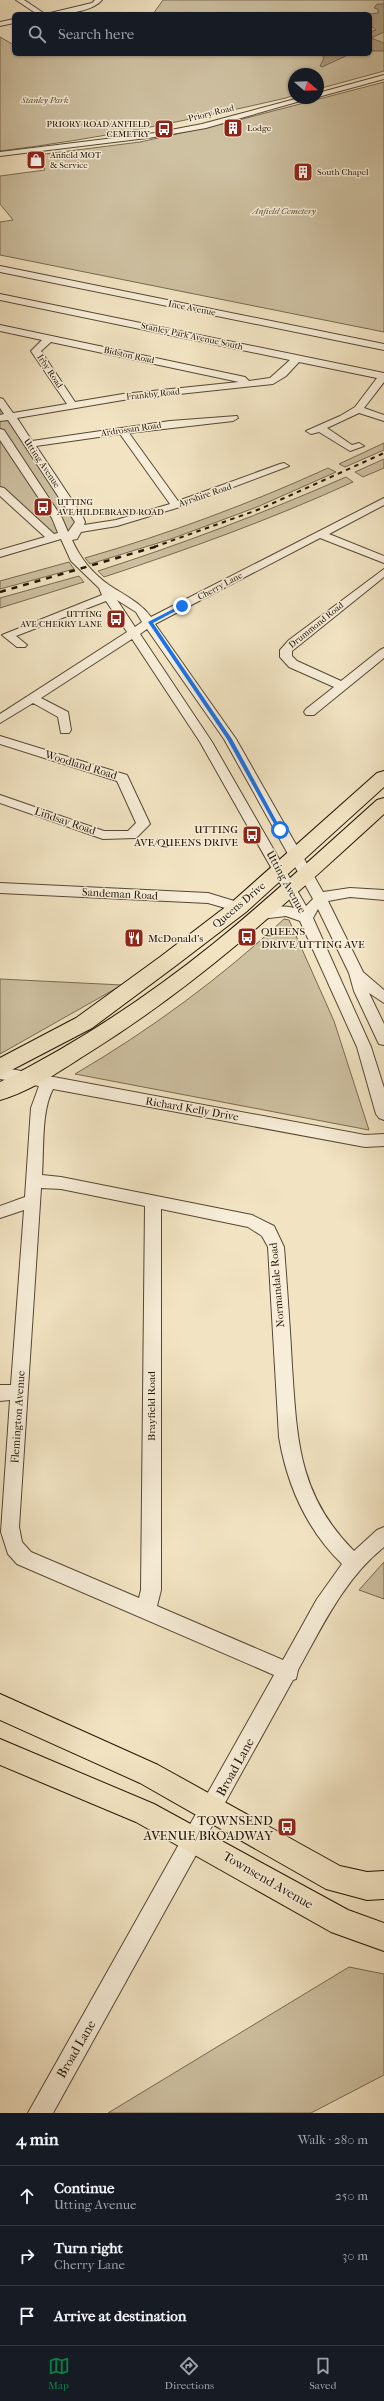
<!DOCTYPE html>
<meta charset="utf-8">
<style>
:root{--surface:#171b24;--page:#242831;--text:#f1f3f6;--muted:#9ea1a6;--line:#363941;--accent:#0b8043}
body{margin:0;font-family:"IM FELL French Canon",serif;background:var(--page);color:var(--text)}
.compass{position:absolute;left:288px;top:68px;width:36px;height:36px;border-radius:50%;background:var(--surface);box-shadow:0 1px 3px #0004;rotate:109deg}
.stop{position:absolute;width:12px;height:12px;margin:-9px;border:3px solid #1a73e8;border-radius:50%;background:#fff}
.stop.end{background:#1a73e8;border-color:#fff;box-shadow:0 1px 4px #0008}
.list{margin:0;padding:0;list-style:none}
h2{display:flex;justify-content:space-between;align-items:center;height:52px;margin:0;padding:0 16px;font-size:17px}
h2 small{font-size:13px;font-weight:400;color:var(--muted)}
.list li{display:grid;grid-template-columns:26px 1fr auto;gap:12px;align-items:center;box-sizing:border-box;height:60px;padding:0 16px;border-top:1px solid var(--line)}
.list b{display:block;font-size:15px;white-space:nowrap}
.list p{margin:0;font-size:13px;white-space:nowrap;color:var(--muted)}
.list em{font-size:13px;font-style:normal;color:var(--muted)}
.icon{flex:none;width:22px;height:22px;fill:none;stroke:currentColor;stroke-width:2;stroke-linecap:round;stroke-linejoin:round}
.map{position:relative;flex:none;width:384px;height:2113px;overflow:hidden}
.search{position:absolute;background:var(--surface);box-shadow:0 1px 3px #0004;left:12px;right:12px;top:12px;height:44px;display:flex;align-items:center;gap:10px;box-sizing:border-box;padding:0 14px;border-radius:6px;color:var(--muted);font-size:15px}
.sheet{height:232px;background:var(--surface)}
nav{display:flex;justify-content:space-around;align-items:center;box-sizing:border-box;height:56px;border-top:1px solid var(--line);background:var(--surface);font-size:11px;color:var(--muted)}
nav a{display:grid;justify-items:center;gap:2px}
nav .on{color:var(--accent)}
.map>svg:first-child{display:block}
.green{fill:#cec1a2;stroke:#786a52}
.water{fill:#ab9d82;stroke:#74664f}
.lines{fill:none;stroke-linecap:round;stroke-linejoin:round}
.minor-casing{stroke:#554833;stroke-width:2}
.major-casing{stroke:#211403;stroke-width:2}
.highway-casing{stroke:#211403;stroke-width:2}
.minor{fill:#f7edd8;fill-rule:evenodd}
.major{fill:#f2e4c3;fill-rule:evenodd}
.highway{fill:#f2e4c3;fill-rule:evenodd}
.rail-far1{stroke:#211403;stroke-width:2;stroke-dasharray:4.5 4.5;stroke-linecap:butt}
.rail{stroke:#211403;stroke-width:2.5;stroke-dasharray:6 6;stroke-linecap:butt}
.route{fill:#1a73e8}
.labels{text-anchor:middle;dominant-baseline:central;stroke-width:3;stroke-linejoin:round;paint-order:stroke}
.far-park-label{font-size:9px;font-style:italic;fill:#5e513b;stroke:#f7edd8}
.far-street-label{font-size:9px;fill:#211403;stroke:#f7edd8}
.far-poi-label{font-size:9px;fill:#211403;stroke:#f7edd8;text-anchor:start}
.street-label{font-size:11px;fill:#211403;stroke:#f7edd8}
.poi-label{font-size:11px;fill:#211403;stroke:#f7edd8;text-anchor:start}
.near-street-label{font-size:13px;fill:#211403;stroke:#f7edd8}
.near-poi-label{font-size:13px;fill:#211403;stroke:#f7edd8;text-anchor:end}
</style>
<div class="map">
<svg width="384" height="2113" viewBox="0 0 384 2113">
<rect width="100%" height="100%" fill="#f2e4c3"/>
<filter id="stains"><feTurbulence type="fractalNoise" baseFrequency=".005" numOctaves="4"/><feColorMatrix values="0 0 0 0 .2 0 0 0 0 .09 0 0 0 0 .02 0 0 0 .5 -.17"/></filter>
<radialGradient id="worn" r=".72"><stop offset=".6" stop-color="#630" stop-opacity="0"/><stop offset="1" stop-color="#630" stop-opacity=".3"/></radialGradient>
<g class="green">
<path d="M163,0H384V71L318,89V74H294V95L286,98C191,120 97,139 0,151V37L14,45V54H370V14H153Z"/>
<polygon points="384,82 384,332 0,255 0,222 13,220 0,204 0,176 45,170 37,155 140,142 235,121"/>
<polygon points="0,401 77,515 75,534 69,548 63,535 52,538 0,490"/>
<polygon points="384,443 384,450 345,467 339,464"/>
<polygon points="384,459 384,468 363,477 355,472"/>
<path d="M328,468L336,472L257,507L171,539L90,564L85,558C168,534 249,504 328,468Z"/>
<path d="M346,477L353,482C272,519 189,549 104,577L98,571C182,544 264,513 346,477Z"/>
<polygon points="69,562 74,569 0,589 0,581"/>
<polygon points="79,576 84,582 0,608 0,598"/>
<path d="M284,919L289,920L334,1021L369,1130L75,1074C150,1030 221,978 284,919Z"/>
<polygon points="0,979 122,985 0,1054"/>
<polygon points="384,1562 384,1599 359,1590"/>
<polygon points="349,1967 384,1974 384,2075 311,2113 108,2113"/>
</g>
<g class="water">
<polygon points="377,4 384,4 384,32 371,38 384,43 384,51 370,51 370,32 376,30 370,25 370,14 378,13 378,9 374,8"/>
<polygon points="321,54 350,54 322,67 320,66 324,58"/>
</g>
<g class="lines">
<defs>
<g id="minor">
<polygon points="16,0 24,0 45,14 37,14"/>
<path d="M95,0H102C91,13 62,14 46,14L92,3Z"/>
<polygon points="14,19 14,23 0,26 0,22"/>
<polygon points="384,75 384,79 318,97 318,93"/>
<polygon points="299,98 311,98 206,128 155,137 0,156 0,152 155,133 202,124"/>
<polygon points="0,266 384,344 384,350 0,272"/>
<path d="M0,294L384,373V382L364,408L384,415V421L359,413L327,428L352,445L359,443L364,446L350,451L319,432L311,434L306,431L340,416L355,407L377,378L299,362L286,376L273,384L123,400L17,418L32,441L170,421L237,416L238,418L233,421L129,433L178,501L280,464L284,463L289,466L180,507L117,526L81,532L77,539L72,540C80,558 93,574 109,585C124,595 140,602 151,617L384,498V505L329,534L384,556V563L320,538L155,624L236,739L323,892L350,888L384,890V900L350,897L328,901L363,972L384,990V1003L369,993L384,1024V1045L379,1044L377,1040L354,991L349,973L318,909L313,918L371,1047L384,1088V1120L379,1118L376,1114L357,1047L300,921L286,916L261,919L254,914C259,905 285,905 294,908L200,742L132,639L41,698L68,712L71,730L69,733H61L58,717L33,703L0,723V714L127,632L106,601L16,636L27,645L25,647H17L2,635L102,595L99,588L71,561L61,539L0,557V550L45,537L0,496V487L4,488L54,534L58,533L52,518L0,440V429L4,430L62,518L68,532L75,522L8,420L0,421V415L4,414L0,408V398L3,399L13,413L67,404L31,351L42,340L0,331V325L245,377L249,381L270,378L290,360L0,300ZM51,342L239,382L123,394L75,402L41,351ZM120,434L170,504L116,520L84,525L85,522L82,515L36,446ZM117,600L136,612L142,622L135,627ZM147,629L224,739L313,899L306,906L212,742L140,634Z"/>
<polygon points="384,569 384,577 292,651 292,656 297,661 341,681 380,650 384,648 384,658 314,715 306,715 304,712 306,709 334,687 289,667 280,657 280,650 289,640"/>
<polygon points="0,736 127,775 150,824 136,838 103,839 0,803 0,795 104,831 128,831 136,823 117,781 0,744"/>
<polygon points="0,883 208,893 244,904 246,907 239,912 208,903 0,893"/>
<path d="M0,1067L365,1135L384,1134V1146L365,1147L53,1089C41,1111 44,1150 42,1175L61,1177L252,1215L274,1226L284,1247C287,1287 290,1326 292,1366C297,1439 298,1495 354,1551L377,1530L384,1527V1547C344,1579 322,1627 298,1670L296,1679L293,1680L53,2113H28L274,1675L17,1564L8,1554L1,1532L10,1400L0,1401V1385H11L24,1210L0,1218V1206L25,1197L31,1108L39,1086L0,1079ZM41,1188L61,1189L145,1206L141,1590L139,1598L31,1552L22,1542L19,1527ZM161,1209L248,1227L262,1236L268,1247L279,1437C287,1485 307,1530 342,1564L317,1599L283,1660L157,1606L161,1590Z"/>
</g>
<g id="major">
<polygon points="0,1694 158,1765 340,1866 367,1872 384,1871 384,1899 367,1900 326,1889 140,1783 0,1720"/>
<polygon points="0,1739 154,1804 348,1910 384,1923 384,1951 331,1932 136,1822 0,1765"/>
</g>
<g id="highway">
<polygon points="384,771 384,787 246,912 174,967 92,1028 0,1076 0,1058 76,1018 160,957 232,902 377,773"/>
<path d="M384,798V814C290,900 199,984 90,1052C63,1069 32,1091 0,1100V1082C76,1044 147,997 213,944C270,898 323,848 377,800Z"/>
</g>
</defs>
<use href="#minor" class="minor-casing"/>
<use href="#major" class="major-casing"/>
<use href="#highway" class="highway-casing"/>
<use href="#minor" class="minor"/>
<use href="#major" class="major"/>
<use href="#highway" class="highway"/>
<polyline class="rail-far1" points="154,547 260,509 384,453"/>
<polyline class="rail" points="0,592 158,546"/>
</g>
<polygon class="route" points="181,605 185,606 153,623 232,739 282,831 278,831 227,739 148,622"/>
<defs>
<symbol id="building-square" viewBox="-11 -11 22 22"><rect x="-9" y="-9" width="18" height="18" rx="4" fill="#8f2418" stroke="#f7edd8"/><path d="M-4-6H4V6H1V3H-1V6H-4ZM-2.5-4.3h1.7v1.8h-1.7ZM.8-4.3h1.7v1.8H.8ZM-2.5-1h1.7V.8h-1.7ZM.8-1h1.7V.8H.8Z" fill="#fff"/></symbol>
<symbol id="bus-square" viewBox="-11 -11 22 22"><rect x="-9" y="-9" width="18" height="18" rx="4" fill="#8f2418" stroke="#f7edd8"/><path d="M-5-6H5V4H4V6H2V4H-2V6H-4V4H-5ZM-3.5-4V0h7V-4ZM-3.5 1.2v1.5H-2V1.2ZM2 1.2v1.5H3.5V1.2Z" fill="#fff"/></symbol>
<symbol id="shop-square" viewBox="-11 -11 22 22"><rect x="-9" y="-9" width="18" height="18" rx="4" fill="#8f2418" stroke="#f7edd8"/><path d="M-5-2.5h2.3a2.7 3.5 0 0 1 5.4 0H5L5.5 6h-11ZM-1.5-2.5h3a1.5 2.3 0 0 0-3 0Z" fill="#fff"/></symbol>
<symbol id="restaurant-square" viewBox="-11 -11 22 22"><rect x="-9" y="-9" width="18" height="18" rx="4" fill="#8f2418" stroke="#f7edd8"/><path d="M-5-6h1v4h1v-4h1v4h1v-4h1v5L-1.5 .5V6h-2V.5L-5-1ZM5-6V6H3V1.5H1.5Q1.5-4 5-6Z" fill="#fff"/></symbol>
</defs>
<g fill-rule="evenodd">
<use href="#building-square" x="222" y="117" width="22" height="22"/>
<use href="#bus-square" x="153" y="118" width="22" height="22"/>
<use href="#shop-square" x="25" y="149" width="22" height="22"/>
<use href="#building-square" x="292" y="161" width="22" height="22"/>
<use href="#bus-square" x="32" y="496" width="22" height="22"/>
<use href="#bus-square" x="105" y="608" width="22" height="22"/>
<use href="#bus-square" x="241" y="824" width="22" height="22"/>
<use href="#bus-square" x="236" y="926" width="22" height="22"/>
<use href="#restaurant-square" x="123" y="927" width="22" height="22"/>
<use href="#bus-square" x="276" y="1816" width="22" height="22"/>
</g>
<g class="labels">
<g class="far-park-label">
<text x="45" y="100">Stanley Park</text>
<text x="284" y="211">Anfield Cemetery</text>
</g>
<g class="far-street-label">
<text transform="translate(211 113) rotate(-14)">Priory Road</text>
<text transform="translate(192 308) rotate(11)">Ince Avenue</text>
<text transform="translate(192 336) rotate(12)">Stanley Park Avenue South</text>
<text transform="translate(129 355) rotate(12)">Bidston Road</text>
<text transform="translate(50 371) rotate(56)">Irby Road</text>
<text transform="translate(153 394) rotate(-6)">Frankby Road</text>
<text transform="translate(131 429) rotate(-8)">Ardrossan Road</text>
<text transform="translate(42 463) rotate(56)">Utting Avenue</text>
<text transform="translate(205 495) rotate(-19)">Ayrshire Road</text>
<text transform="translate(220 586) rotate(-28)">Cherry Lane</text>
<text transform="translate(316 625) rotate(-39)">Drummond Road</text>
</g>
<g class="far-poi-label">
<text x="150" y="124" text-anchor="end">PRIORY ROAD/ANFIELD<tspan x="150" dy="10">CEMETRY</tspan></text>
<text x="247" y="128">Lodge</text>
<text x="50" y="155">Anfield MOT<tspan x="50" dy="10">&amp; Service</tspan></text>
<text x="317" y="172">South Chapel</text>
<text x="57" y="502">UTTING<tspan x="57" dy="10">AVE/HILDEBRAND ROAD</tspan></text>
<text x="102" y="614" text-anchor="end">UTTING<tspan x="102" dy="10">AVE/CHERRY LANE</tspan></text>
</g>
<g class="street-label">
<text transform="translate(81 765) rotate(17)">Woodland Road</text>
<text transform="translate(65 821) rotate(19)">Lindsay Road</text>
<text transform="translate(286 882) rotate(61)">Utting Avenue</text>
<text transform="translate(120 894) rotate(3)">Sandeman Road</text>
<text transform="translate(239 905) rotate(-40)">Queens Drive</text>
<text transform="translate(192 1109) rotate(10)">Richard Kelly Drive</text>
<text transform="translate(277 1285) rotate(-95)">Normandale Road</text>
<text transform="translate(151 1406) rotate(-90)">Brayfield Road</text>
<text transform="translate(18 1417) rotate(-86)">Flemington Avenue</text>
</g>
<g class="poi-label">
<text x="238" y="829" text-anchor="end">UTTING<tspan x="238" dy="13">AVE/QUEENS DRIVE</tspan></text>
<text x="261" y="931">QUEENS<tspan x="261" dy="13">DRIVE/UTTING AVE</tspan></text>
<text x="148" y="938">McDonald's</text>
</g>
<g class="near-street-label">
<text transform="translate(235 1767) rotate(-61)">Broad Lane</text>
<text transform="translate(268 1880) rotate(30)">Townsend Avenue</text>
<text transform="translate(76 2049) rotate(-60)">Broad Lane</text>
</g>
<g class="near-poi-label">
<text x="273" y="1820">TOWNSEND<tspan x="273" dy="15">AVENUE/BROADWAY</tspan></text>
</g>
</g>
<rect width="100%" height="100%" filter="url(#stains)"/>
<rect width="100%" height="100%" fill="url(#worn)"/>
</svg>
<svg class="compass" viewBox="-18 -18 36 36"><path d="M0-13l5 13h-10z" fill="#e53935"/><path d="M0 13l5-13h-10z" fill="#9ea1a6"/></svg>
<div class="stop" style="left:280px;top:830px"></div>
<div class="stop end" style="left:182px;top:606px"></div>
<div class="search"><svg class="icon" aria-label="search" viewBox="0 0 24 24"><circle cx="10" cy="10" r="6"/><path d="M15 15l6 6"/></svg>Search here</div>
</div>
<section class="sheet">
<h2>4 min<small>Walk · 280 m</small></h2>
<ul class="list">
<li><svg class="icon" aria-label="ahead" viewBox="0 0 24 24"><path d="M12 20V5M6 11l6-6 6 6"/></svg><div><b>Continue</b><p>Utting Avenue</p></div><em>250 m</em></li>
<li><svg class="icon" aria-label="right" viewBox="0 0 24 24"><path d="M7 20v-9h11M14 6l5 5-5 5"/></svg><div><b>Turn right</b><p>Cherry Lane</p></div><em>30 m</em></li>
<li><svg class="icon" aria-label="arrive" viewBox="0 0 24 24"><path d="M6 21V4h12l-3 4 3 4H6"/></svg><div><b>Arrive at destination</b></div></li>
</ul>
</section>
<nav>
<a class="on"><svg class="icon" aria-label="map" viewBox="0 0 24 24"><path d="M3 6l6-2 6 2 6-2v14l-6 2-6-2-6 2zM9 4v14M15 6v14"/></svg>Map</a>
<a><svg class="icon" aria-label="directions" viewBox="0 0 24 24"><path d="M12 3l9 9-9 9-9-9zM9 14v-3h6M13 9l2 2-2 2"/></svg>Directions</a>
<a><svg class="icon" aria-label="saved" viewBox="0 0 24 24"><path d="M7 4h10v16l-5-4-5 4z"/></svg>Saved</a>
</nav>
